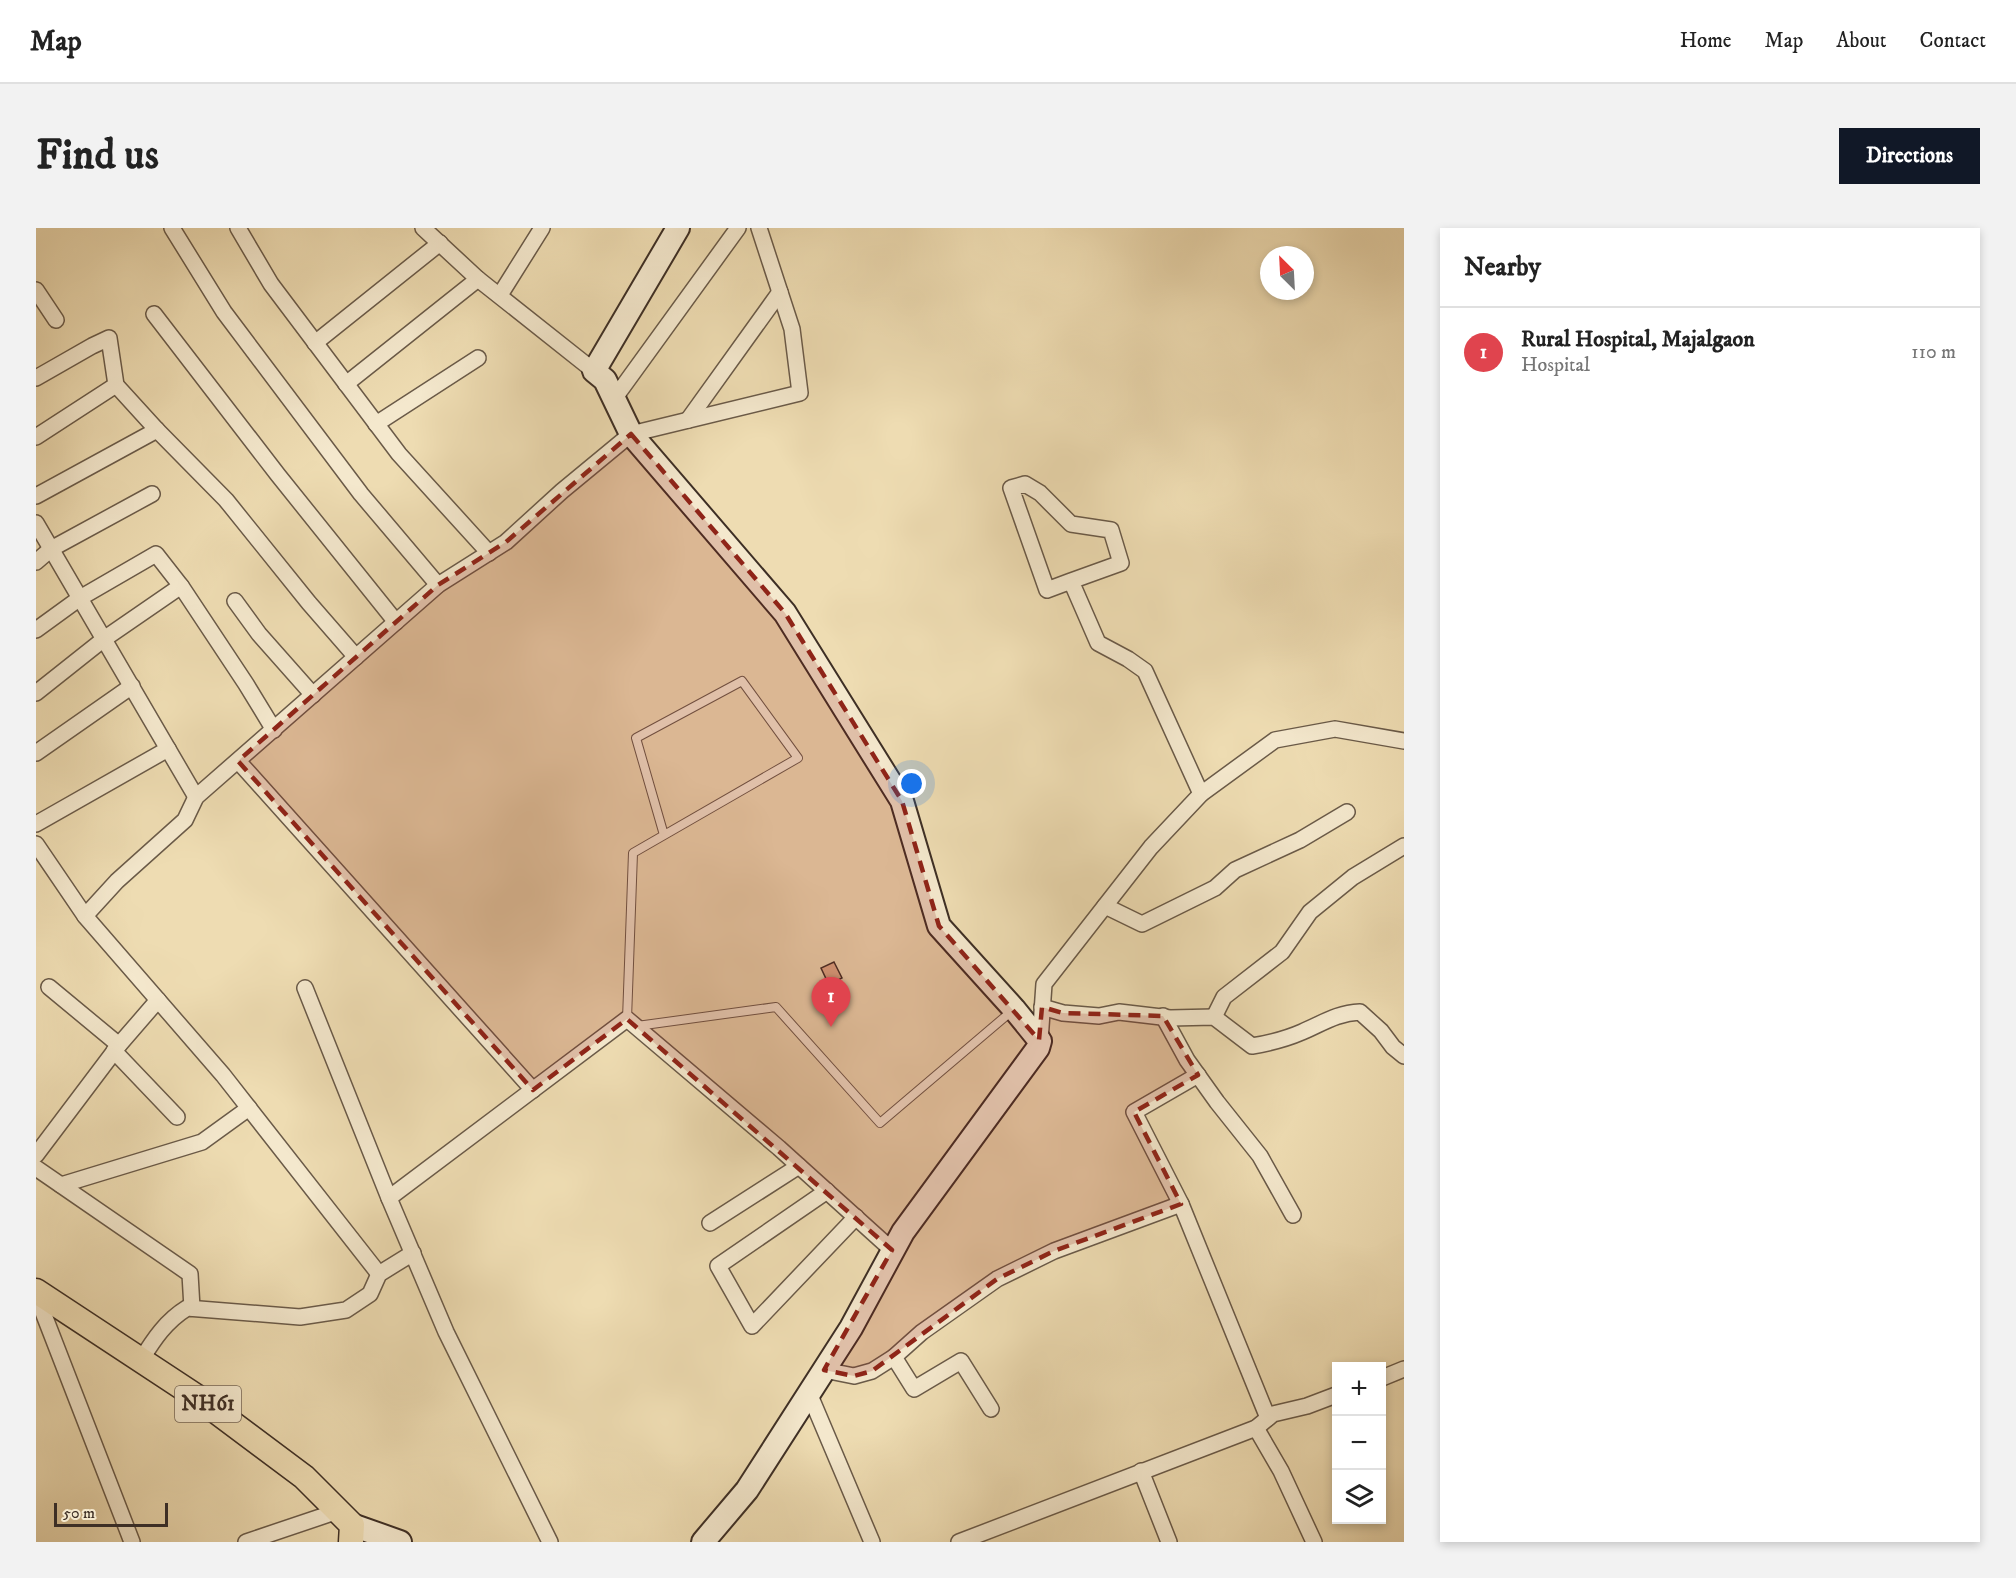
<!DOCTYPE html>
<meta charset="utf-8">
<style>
:root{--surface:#fff;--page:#f2f2f2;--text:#222;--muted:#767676;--line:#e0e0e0;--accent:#111827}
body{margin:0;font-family:"IM FELL DW Pica",serif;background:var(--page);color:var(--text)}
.controls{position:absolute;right:18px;bottom:18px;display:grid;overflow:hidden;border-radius:0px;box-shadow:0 3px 9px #0003}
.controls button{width:54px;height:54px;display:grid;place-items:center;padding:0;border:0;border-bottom:2px solid var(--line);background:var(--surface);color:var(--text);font:30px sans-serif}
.compass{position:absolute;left:1224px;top:18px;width:54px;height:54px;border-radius:50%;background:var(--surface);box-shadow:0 3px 9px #0003;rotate:336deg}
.scale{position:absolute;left:18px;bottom:15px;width:114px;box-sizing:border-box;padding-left:6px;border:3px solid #3e2f25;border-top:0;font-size:16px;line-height:21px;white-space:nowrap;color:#3e2f25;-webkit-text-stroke:4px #f4e8cd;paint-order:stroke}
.you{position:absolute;left:876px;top:556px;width:21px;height:21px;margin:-15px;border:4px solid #fff;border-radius:50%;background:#1a73e8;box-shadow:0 0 0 9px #1a73e833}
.badge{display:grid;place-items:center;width:39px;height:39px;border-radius:50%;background:var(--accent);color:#fff;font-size:20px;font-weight:700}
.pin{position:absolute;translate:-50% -50px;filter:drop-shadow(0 2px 3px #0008)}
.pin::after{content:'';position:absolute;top:32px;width:21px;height:18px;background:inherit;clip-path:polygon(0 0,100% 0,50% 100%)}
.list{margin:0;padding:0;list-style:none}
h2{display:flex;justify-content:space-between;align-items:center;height:78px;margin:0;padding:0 24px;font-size:26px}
h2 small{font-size:20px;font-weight:400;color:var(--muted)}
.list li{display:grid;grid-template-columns:39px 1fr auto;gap:18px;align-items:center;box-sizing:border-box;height:90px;padding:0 24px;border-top:2px solid var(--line)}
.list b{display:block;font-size:22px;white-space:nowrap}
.list p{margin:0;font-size:20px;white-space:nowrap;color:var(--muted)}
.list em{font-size:20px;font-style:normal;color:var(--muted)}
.icon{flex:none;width:33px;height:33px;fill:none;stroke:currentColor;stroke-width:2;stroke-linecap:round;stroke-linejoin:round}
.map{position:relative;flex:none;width:1368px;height:1314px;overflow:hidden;border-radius:0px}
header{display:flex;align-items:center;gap:36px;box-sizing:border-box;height:84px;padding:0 30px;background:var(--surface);border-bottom:2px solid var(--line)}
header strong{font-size:28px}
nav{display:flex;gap:33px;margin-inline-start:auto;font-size:21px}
.intro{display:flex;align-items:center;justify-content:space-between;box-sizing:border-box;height:144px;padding:0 36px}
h1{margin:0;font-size:42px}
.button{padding:15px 27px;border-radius:0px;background:var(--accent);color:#fff;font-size:21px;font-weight:700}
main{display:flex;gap:36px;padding:0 36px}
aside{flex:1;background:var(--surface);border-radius:0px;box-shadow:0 3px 9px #0003}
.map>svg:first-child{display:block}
.building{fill:#deab85;stroke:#3e2f25;stroke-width:1.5}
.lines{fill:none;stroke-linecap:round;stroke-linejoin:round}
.lane-casing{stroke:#6a5a48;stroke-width:10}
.street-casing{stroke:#6a5a48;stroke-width:18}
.secondary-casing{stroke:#3e2f25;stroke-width:26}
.primary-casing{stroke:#3e2f25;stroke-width:27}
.lane{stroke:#f4e8cd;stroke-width:8}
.street{stroke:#f4e8cd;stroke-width:15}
.secondary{stroke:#f4e8cd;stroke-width:22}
.primary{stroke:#eedcb2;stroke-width:24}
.marked{fill:#8f2418;fill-opacity:0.2;stroke:#8f2418;stroke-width:4.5;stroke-dasharray:12 8;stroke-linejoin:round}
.labels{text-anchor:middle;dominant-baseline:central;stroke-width:6;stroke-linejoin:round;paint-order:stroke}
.shield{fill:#f4e8cd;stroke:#756657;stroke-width:1.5}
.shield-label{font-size:21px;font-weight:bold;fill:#3e2f25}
</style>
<header>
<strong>Map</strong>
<nav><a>Home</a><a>Map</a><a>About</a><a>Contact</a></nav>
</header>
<div class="intro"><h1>Find us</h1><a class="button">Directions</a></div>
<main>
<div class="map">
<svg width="1368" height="1314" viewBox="0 0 1368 1314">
<rect width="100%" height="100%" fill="#eedcb2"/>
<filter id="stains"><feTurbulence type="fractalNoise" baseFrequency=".00333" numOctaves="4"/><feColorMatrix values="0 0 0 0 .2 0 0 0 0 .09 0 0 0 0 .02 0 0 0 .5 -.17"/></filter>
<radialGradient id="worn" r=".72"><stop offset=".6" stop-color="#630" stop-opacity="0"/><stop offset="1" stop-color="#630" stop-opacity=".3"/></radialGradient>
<polygon class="building" points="798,734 806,750 793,757 785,740"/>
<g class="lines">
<defs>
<g id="lane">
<polyline points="591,791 597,625 762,530 706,453 600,510 628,607"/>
<polyline points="601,798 740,779 844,895 977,782"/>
</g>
<g id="street">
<polyline points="136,0 188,84 325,266 402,357"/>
<polyline points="202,0 235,56 363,226 453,325"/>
<polyline points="387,0 442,51 558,143"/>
<polyline points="0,62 20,92"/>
<polyline points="464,67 506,0"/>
<polyline points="118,86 242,247 360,394"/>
<polyline points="279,115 404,15"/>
<polyline points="0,150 56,118 73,110 80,157 121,202 190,272 273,375 320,429"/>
<polyline points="310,156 442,51"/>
<polyline points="578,171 702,0"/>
<polyline points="652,192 744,64"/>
<polyline points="340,196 442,130"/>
<polyline points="0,209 80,157"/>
<polyline points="0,268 121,202"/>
<polyline points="0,295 160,569"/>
<polyline points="0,334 15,321 116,266"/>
<polyline points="1035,353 1011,362 975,260 989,256 1004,265 1035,296 1075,302 1085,335 1035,353 1062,415 1092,431 1109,443 1165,566"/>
<polyline points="199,373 223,406 277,467"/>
<polyline points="0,402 44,370 120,326 145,358"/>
<polyline points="0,465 68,411 145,358 210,456 238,502"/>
<polyline points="0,525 96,458"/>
<polyline points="202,533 497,862"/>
<polyline points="0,596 132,521"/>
<polyline points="0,616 49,688"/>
<polyline points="1069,678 1106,696 1179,660 1199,642 1264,612 1311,584"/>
<polyline points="13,759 83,817"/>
<polyline points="269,760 353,970 410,1104 514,1314"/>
<path d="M1006,779L1027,785L1063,788L1083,784L1134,790L1178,789L1216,818C1234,815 1250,811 1266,804C1287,795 1301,785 1324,784L1345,803L1357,819L1368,828"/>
<polyline points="1127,788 1151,832 1181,874 1224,928 1257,987"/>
<polyline points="1178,789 1188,769 1246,724 1274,684 1317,649 1368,618"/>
<polyline points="1004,813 1008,756 1115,619 1165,566 1239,512 1299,501 1368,513"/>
<polyline points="78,823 141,889"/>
<polyline points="1162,847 1098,884 1145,976 1232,1190"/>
<polyline points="0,927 83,817 122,772"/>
<polyline points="0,940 154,1046 156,1080"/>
<polyline points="25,957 166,914 213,880"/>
<polyline points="791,963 682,1038 716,1098 820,989"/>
<polyline points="353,970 591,791 743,920 856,1022"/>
<polyline points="674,995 763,938"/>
<polyline points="343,1046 187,847 49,688 81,653 149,592 160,569 402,357 470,314 526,263 595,206 764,165 756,101 723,0"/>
<polyline points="0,1075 3,1074 96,1314"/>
<polyline points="858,1129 878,1161 925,1133 955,1181"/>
<path d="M105,1132C118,1111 130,1093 151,1080L264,1089L310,1082L334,1066L343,1046L377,1025"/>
<polyline points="788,1142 818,1148 836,1143 858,1129 886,1104 961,1051 1018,1023 1145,976"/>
<polyline points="1346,1150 1368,1141"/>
<polyline points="773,1165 836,1314"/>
<polyline points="1220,1200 1245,1243 1278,1314"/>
<polyline points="1105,1243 1133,1314"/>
<polyline points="210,1314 302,1283"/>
<polyline points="923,1314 1220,1200 1237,1186 1271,1178 1300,1167"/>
</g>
<g id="secondary">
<polyline points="642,0 558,143 569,152 595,206 749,385 866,573 903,698 978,781 1004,813 1002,820 867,1004 815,1100 711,1262 667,1314"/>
<polyline points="316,1297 364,1314"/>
</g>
<polyline id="primary" points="0,1063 161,1169 268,1249 316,1297 315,1314"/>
</defs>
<use href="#lane" class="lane-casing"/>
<use href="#street" class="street-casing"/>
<use href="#secondary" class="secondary-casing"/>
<use href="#primary" class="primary-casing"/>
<use href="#lane" class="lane"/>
<use href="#street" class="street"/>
<use href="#secondary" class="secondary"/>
<use href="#primary" class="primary"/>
</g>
<path class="marked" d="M595,206L749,385L866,573L903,698L1003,812L1006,779L1027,785L1127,788L1162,847L1098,884L1145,976L1018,1023L961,1051L836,1143L818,1148L788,1142L856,1022L591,791L497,862L202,533L402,357L470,314Z"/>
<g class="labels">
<rect class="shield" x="139" y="1158" width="66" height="36" rx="4.5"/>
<g class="shield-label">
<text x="172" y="1176">NH61</text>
</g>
</g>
<rect width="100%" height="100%" filter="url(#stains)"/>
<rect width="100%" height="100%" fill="url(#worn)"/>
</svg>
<div class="controls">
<button>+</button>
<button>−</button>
<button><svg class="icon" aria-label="layers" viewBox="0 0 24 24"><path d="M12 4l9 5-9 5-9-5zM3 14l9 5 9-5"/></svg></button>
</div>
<svg class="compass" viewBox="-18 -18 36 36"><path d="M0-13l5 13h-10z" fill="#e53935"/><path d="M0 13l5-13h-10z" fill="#767676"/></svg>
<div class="scale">50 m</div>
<div class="you"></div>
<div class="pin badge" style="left:795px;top:799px;background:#e0444e">1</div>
</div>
<aside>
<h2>Nearby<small></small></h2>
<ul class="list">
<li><span class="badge" style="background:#e0444e">1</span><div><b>Rural Hospital, Majalgaon</b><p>Hospital</p></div><em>110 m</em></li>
</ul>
</aside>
</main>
